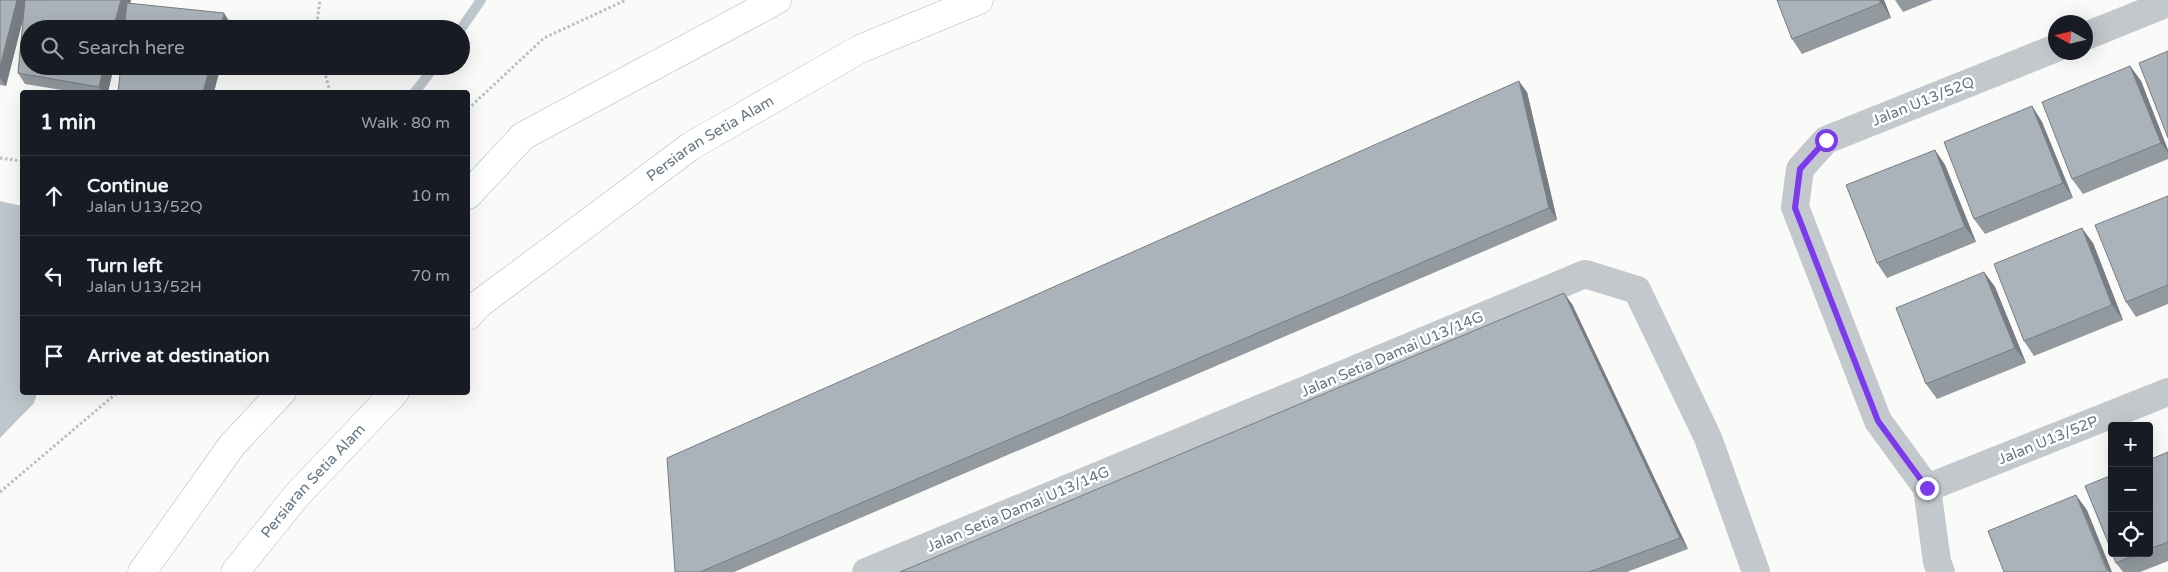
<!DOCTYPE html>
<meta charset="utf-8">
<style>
:root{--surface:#171b24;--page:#20242c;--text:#f1f3f6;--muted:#9ea1a6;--line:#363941}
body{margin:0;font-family:"Varela Round",sans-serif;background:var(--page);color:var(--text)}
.controls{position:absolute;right:15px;bottom:15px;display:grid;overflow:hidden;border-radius:5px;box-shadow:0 5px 20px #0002}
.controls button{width:45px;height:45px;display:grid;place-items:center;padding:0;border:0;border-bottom:1px solid var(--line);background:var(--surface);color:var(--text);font:25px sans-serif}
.compass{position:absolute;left:2048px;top:15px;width:45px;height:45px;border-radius:50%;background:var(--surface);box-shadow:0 5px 20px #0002;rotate:278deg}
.stop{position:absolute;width:15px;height:15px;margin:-11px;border:4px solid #7c3aed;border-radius:50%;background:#fff}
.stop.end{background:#7c3aed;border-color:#fff;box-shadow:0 1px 5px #0008}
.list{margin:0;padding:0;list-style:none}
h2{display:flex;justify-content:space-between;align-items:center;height:65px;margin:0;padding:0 20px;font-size:21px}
h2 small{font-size:16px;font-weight:400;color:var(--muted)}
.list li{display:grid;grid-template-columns:32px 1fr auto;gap:15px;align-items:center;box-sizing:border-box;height:80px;padding:0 20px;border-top:1px solid var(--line)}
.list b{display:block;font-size:19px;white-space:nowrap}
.list p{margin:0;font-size:16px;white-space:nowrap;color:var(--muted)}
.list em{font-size:16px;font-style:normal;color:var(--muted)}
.icon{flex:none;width:28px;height:28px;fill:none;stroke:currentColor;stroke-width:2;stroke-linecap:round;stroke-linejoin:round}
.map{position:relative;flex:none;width:2168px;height:572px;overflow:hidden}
.search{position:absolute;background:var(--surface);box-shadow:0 5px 20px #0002;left:20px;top:20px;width:450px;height:55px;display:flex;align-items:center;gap:12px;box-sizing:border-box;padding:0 18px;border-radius:28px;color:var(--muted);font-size:19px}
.panel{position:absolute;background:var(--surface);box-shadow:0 5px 20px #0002;left:20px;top:90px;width:450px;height:305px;border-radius:5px}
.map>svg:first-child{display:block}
.water{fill:#bbc7cb}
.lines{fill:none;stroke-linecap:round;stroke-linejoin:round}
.stream{stroke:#bbc7cb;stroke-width:10}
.highway-casing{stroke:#b4b9bd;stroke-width:29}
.path{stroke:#bbbfc2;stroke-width:3;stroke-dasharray:2.5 2.5;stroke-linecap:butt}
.street{stroke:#c3c8cc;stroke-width:28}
.highway{stroke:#fff;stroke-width:28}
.wall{fill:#929a9f}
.shaded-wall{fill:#777d82}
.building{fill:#aab3b9;stroke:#777d82}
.route{stroke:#7c3aed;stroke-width:6}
.labels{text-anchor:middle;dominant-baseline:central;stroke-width:5;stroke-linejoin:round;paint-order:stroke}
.street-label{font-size:15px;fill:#657683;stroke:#fff}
</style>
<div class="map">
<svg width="2168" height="572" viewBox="0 0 2168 572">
<rect width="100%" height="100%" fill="#fafaf8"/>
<polygon class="water" points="0,201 22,206 22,392 37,393 34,403 0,438"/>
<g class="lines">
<g class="stream">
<polyline points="461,29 481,0"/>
<polyline points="415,92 435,66"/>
</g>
<defs>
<g id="highway">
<polyline points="468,195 523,136 777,0"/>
<path id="s1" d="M468,316L479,304L691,146L860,49L979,0"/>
<polyline points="142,572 232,445 282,392"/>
<path id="s2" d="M235,572L297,495L395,392"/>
</g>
</defs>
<use href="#highway" class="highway-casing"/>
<g class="path">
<polyline points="316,29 320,0"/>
<polyline points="323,66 330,92"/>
<polyline points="468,109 544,38 626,0"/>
<polyline points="0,158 22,161"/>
<polyline points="0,492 118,392"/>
</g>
<g class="street">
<polyline points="2086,36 2168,3"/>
<polyline points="1927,488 2168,392"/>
<polyline points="866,572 1585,274 1637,290 1708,438 1756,572"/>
<polyline points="1941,572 1937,562 1927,488 1878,421 1795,207 1800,169 1826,140 2056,48"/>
</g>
<use href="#highway" class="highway"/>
</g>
<g class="wall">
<polygon points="0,0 131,0 130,3 231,24 125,26 124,29 29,29 29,66 114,66 108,92 74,92 25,84 18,73 23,18 6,86 0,85"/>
<polygon points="1777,0 1884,0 1891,18 1802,54 1792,39"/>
<polygon points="1895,0 1933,0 1903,12"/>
<polygon points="2130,66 2141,81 2168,150 2168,159 2083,194 2072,179"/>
<polygon points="1527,92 1557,220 734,572 675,572"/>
<polygon points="2032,106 2042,122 2073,198 1985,234 1974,219"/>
<polygon points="1935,150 1945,165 1976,242 1887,278 1877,263"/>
<polygon points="2168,196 2168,304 2136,317 2126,302"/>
<polygon points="2093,243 2123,320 2034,356 2024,341"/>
<polygon points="1984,272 1995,287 2026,363 1937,399 1926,384"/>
<polygon points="1572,304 1688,549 1627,572 900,572"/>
<polygon points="2168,452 2168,561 2140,572 2123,572 2116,563 2112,553 2149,553 2149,460"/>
</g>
<g class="shaded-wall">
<polygon points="17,0 28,0 6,86 0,78 0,67"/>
<polygon points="121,0 131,0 124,29 113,29"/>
<polygon points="1879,0 1884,0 1891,18"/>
<polygon points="224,13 231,24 230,29 220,29"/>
<polygon points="104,66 114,66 108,92 103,92 99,87"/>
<polygon points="210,66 221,66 214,92 203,92"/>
<polygon points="2130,66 2141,81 2168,150 2168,153 2161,143"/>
<polygon points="1519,81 1527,92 1557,220 1549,208"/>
<polygon points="2032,106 2042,122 2073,198 2063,183"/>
<polygon points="1935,150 1945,165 1976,242 1965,227"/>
<polygon points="2082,228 2093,243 2123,320 2112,305"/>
<polygon points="1984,272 1995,287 2026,363 2015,348"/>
<polygon points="1564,293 1572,304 1688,549 1680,538"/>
<polygon points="2076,495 2087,510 2112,572 2108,572"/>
</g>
<g class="building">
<polygon points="0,0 17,0 0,67"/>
<polygon points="25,0 121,0 113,29 29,29 29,66 104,66 99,87 18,73"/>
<polygon points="1777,0 1879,0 1881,3 1792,39"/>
<polygon points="127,3 224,13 220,29 124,29"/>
<polygon points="2168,51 2168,138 2139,63"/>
<polygon points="121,66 210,66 203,92 118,92"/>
<polygon points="2130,66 2161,143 2072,179 2042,102"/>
<polygon points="1519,81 1549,208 700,572 675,572 667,458"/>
<polygon points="2032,106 2063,183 1974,219 1944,142"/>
<polygon points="1935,150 1965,227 1877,263 1846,185"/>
<polygon points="2168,196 2168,285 2126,302 2095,225"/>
<polygon points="2082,228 2112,305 2024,341 1994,264"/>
<polygon points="1984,272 2015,348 1926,384 1896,308"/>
<polygon points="1564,293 1680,538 1589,572 900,572"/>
<polygon points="2168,452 2168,542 2149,549 2149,460"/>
<polygon points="2112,475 2112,552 2085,486"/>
<polygon points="2076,495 2107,571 2105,572 2004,572 1988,531"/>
<polygon points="2112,553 2139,553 2116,563"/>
</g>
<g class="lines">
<polyline class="route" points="1826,140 1800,169 1795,208 1878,421 1927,488"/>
</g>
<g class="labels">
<g class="street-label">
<text transform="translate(1923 101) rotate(-22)">Jalan U13/52Q</text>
<text stroke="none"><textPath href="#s1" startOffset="301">Persiaran Setia Alam</textPath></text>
<text transform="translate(1392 354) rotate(-23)">Jalan Setia Damai U13/14G</text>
<text transform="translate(2048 440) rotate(-22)">Jalan U13/52P</text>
<text stroke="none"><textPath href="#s2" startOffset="120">Persiaran Setia Alam</textPath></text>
<text transform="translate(1018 509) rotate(-23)">Jalan Setia Damai U13/14G</text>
</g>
</g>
</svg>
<div class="controls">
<button>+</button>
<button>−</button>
<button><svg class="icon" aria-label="locate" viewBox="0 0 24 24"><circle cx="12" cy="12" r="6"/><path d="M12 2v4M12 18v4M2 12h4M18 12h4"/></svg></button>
</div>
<svg class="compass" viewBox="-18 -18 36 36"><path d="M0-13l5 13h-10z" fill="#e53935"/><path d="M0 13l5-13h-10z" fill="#9ea1a6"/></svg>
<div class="stop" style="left:1826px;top:140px"></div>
<div class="stop end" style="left:1927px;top:488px"></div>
<div class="search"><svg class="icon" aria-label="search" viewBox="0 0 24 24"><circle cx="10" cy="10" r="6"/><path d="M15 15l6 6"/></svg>Search here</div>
<section class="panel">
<h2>1 min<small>Walk · 80 m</small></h2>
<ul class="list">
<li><svg class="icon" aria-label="ahead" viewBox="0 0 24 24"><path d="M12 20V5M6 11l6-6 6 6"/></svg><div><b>Continue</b><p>Jalan U13/52Q</p></div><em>10 m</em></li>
<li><svg class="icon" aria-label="left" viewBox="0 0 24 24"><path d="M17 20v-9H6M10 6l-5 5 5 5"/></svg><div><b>Turn left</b><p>Jalan U13/52H</p></div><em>70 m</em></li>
<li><svg class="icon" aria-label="arrive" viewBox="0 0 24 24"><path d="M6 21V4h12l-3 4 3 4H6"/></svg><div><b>Arrive at destination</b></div></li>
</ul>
</section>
</div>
